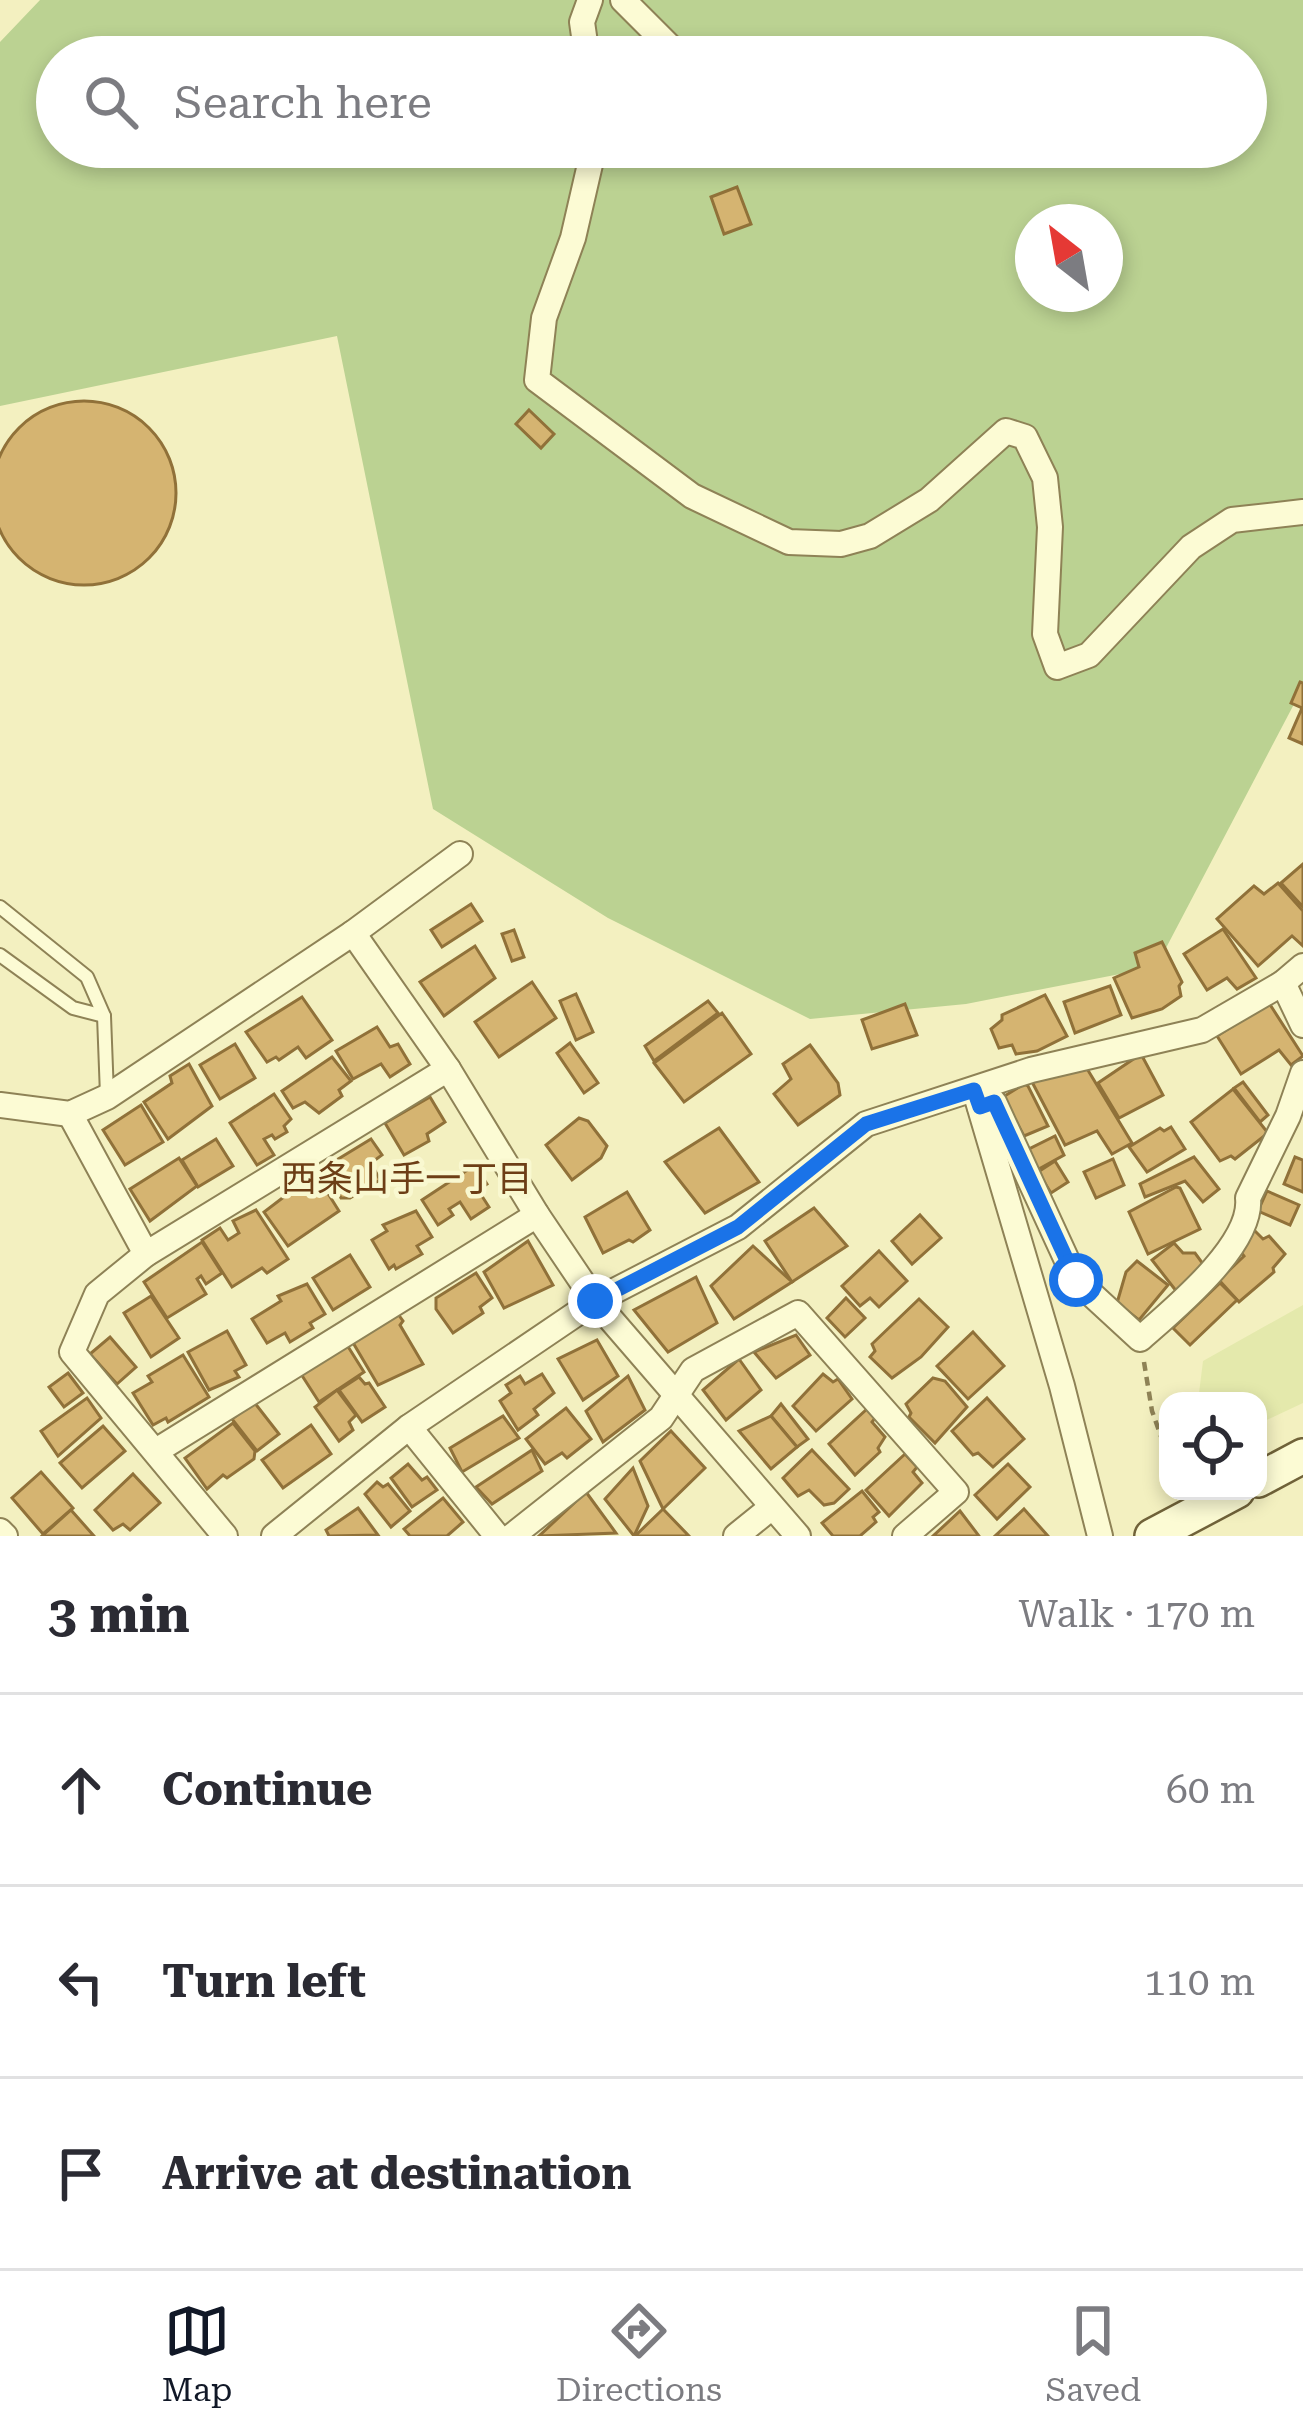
<!DOCTYPE html>
<meta charset="utf-8">
<style>
:root{--surface:#fff;--page:#f2f2f3;--text:#2b2b33;--muted:#7c7c81;--line:#e1e1e2;--accent:#111827}
body{margin:0;font-family:"Roboto Serif","Noto Sans JP",serif;background:var(--page);color:var(--text)}
.controls{position:absolute;right:36px;bottom:36px;display:grid;overflow:hidden;border-radius:24px;box-shadow:0 6px 18px #0003}
.controls button{width:108px;height:108px;display:grid;place-items:center;padding:0;border:0;border-bottom:3px solid var(--line);background:var(--surface);color:var(--text);font:60px sans-serif}
.compass{position:absolute;left:1015px;top:204px;width:108px;height:108px;border-radius:50%;background:var(--surface);box-shadow:0 6px 18px #0003;rotate:329deg}
.stop{position:absolute;width:36px;height:36px;margin:-27px;border:9px solid #1a73e8;border-radius:50%;background:#fff}
.stop.end{background:#1a73e8;border-color:#fff;box-shadow:0 3px 12px #0008}
.list{margin:0;padding:0;list-style:none}
h2{display:flex;justify-content:space-between;align-items:center;height:156px;margin:0;padding:0 48px;font-size:51px}
h2 small{font-size:39px;font-weight:400;color:var(--muted)}
.list li{display:grid;grid-template-columns:78px 1fr auto;gap:36px;align-items:center;box-sizing:border-box;height:192px;padding:0 48px;border-top:3px solid var(--line)}
.list b{display:block;font-size:45px;white-space:nowrap}
.list em{font-size:39px;font-style:normal;color:var(--muted)}
.icon{flex:none;width:66px;height:66px;fill:none;stroke:currentColor;stroke-width:2;stroke-linecap:round;stroke-linejoin:round}
.map{position:relative;flex:none;width:1303px;height:1536px;overflow:hidden}
.search{position:absolute;background:var(--surface);box-shadow:0 6px 18px #0003;left:36px;right:36px;top:36px;height:132px;display:flex;align-items:center;gap:30px;box-sizing:border-box;padding:0 42px;border-radius:66px;color:var(--muted);font-size:45px}
.sheet{height:732px;background:var(--surface)}
nav{display:flex;justify-content:space-around;align-items:center;box-sizing:border-box;height:168px;border-top:3px solid var(--line);background:var(--surface);font-size:33px;color:var(--muted)}
nav a{display:grid;justify-items:center;gap:6px}
nav .on{color:var(--accent)}
.map>svg:first-child{display:block}
.farmland{fill:#e4e9ac}
.green{fill:#bbd292;fill-rule:evenodd}
.building{fill:#d5b471;stroke:#907139;stroke-width:3}
.lines{fill:none;stroke-linecap:round;stroke-linejoin:round}
.lane-casing{stroke:#8e8256;stroke-width:16}
.street-casing{stroke:#8e8256;stroke-width:28}
.secondary-casing{stroke:#706239;stroke-width:38}
.path{stroke:#8e8256;stroke-width:4.5;stroke-dasharray:9 6;stroke-linecap:butt}
.lane{stroke:#fcfbd4;stroke-width:12}
.street{stroke:#fcfbd4;stroke-width:24}
.secondary{stroke:#fcfbd4;stroke-width:33}
.route{stroke:#1a73e8;stroke-width:15}
.labels{text-anchor:middle;dominant-baseline:central;stroke-width:9;stroke-linejoin:round;paint-order:stroke}
.neighbourhood-label{font-size:36px;fill:#6d3e16;stroke:#f9f8d0}
</style>
<div class="map">
<svg width="1303" height="1536" viewBox="0 0 1303 1536">
<rect width="100%" height="100%" fill="#f3f0c0"/>
<polygon class="farmland" points="1303,1305 1303,1403 1258,1424 1258,1401 1198,1401 1203,1361"/>
<path class="green" d="M40,0H1303V687L1156,967L966,1004L810,1019L608,918L433,809L337,336L0,406V42ZM57,57H1246V147H57ZM1033,222H1105V294H1033Z"/>
<g class="building">
<polygon points="737,187 751,224 724,234 711,197"/>
<circle cx="84" cy="493" r="92"/>
<polygon points="529,410 554,434 541,448 516,424"/>
<polygon points="1300,682 1303,683 1303,744 1289,738 1302,708 1291,703"/>
<polygon points="1303,864 1303,907 1281,883"/>
<polygon points="1278,883 1303,911 1303,946 1292,936 1258,966 1217,919 1254,886 1264,894"/>
<polygon points="471,904 482,921 442,947 431,930"/>
<polygon points="1223,929 1256,978 1237,989 1227,978 1207,990 1184,954"/>
<polygon points="514,930 524,957 512,961 502,934"/>
<polygon points="1162,942 1182,982 1179,986 1181,996 1162,1009 1132,1018 1114,978 1139,967 1135,953"/>
<polygon points="475,946 495,978 444,1016 420,982"/>
<polygon points="532,982 556,1018 499,1057 475,1022"/>
<polygon points="1110,986 1121,1015 1075,1033 1064,1002"/>
<polygon points="576,994 593,1032 576,1040 560,1001"/>
<polygon points="1045,995 1067,1036 1037,1051 1016,1054 1012,1045 999,1048 991,1029 1002,1020 1002,1015"/>
<polygon points="302,997 332,1040 306,1058 298,1047 279,1060 276,1057 267,1062 246,1032"/>
<polygon points="708,1001 718,1013 654,1061 645,1046"/>
<polygon points="1269,1003 1303,1056 1291,1065 1279,1050 1241,1074 1217,1036"/>
<polygon points="905,1004 917,1035 872,1049 862,1020"/>
<polygon points="722,1013 751,1054 684,1102 654,1063"/>
<polygon points="377,1027 390,1047 398,1044 410,1064 390,1077 381,1064 353,1079 336,1051"/>
<polygon points="570,1043 598,1083 584,1093 557,1053"/>
<polygon points="235,1044 255,1078 220,1099 200,1065"/>
<polygon points="810,1045 838,1083 840,1095 798,1125 774,1094 791,1079 783,1064"/>
<polygon points="1141,1054 1163,1095 1119,1118 1098,1083"/>
<polygon points="332,1057 351,1081 339,1090 342,1096 319,1113 305,1102 293,1108 282,1091"/>
<polygon points="189,1064 212,1106 168,1139 144,1102 172,1083 170,1076"/>
<polygon points="1086,1067 1132,1143 1112,1154 1097,1131 1065,1145 1031,1080"/>
<polygon points="1243,1082 1268,1115 1260,1122 1234,1088"/>
<polygon points="1024,1084 1028,1086 1048,1126 1024,1136 1003,1097"/>
<polygon points="1233,1089 1268,1133 1235,1159 1231,1156 1220,1161 1191,1122"/>
<polygon points="274,1094 291,1119 284,1126 287,1132 275,1139 272,1135 264,1139 274,1155 257,1165 230,1123"/>
<polygon points="430,1097 445,1122 427,1134 429,1141 404,1155 385,1123"/>
<polygon points="141,1105 163,1142 125,1165 103,1130"/>
<polygon points="579,1118 588,1121 607,1146 601,1158 572,1180 546,1145"/>
<polygon points="1171,1127 1185,1149 1147,1172 1129,1147 1160,1128 1164,1131"/>
<polygon points="719,1128 759,1182 705,1213 665,1162"/>
<polygon points="1055,1136 1064,1155 1037,1170 1027,1150"/>
<polygon points="216,1139 233,1166 198,1187 182,1160"/>
<polygon points="371,1139 382,1155 371,1163 380,1180 350,1198 341,1198 325,1167"/>
<polygon points="1194,1157 1219,1189 1203,1202 1185,1181 1145,1197 1140,1184"/>
<polygon points="1295,1157 1303,1160 1303,1192 1284,1184"/>
<polygon points="179,1158 197,1186 150,1221 130,1189"/>
<polygon points="1113,1159 1124,1185 1096,1198 1084,1172"/>
<polygon points="1055,1161 1068,1182 1051,1193 1038,1172"/>
<polygon points="475,1165 487,1184 478,1190 489,1207 471,1219 460,1202 449,1209 453,1215 438,1225 422,1200"/>
<polygon points="298,1176 303,1182 317,1176 339,1211 288,1246 264,1212 289,1193 285,1185"/>
<polygon points="1176,1187 1180,1188 1200,1229 1148,1254 1129,1212"/>
<polygon points="1267,1191 1299,1205 1290,1225 1258,1211"/>
<polygon points="627,1192 650,1230 633,1242 629,1240 603,1253 585,1217"/>
<polygon points="814,1208 847,1246 792,1282 765,1241"/>
<polygon points="256,1210 288,1259 267,1273 262,1268 232,1287 202,1240 220,1228 228,1240 239,1233 233,1221"/>
<polygon points="416,1211 432,1237 417,1246 422,1254 396,1269 394,1265 389,1269 372,1240 387,1231 383,1225"/>
<polygon points="920,1215 941,1238 912,1264 892,1241"/>
<polygon points="1254,1230 1263,1239 1269,1236 1285,1254 1273,1268 1274,1272 1239,1302 1219,1280 1244,1256 1237,1247"/>
<polygon points="528,1241 553,1285 504,1308 484,1272"/>
<polygon points="202,1242 222,1273 206,1284 201,1276 197,1279 206,1294 167,1318 144,1282"/>
<polygon points="1174,1243 1183,1253 1195,1253 1206,1268 1177,1292 1152,1260"/>
<polygon points="753,1246 792,1282 734,1319 711,1286"/>
<polygon points="879,1251 907,1281 879,1307 870,1298 860,1306 842,1286"/>
<polygon points="350,1255 370,1287 333,1310 313,1278"/>
<polygon points="1137,1261 1168,1285 1139,1320 1117,1303 1126,1272"/>
<polygon points="476,1273 492,1298 480,1307 483,1313 453,1333 436,1309 436,1298"/>
<polygon points="696,1277 717,1323 668,1352 634,1310"/>
<polygon points="1220,1283 1237,1300 1190,1345 1173,1328"/>
<polygon points="307,1284 325,1314 310,1323 313,1328 290,1342 285,1333 267,1343 252,1319 281,1301 278,1296"/>
<polygon points="151,1296 179,1338 151,1357 124,1313"/>
<polygon points="846,1298 865,1318 845,1337 827,1318"/>
<polygon points="919,1299 948,1327 921,1357 892,1378 870,1357 875,1351 872,1344"/>
<polygon points="398,1314 403,1321 400,1325 423,1364 378,1385 352,1341"/>
<polygon points="227,1331 246,1365 235,1371 239,1377 209,1390 188,1352"/>
<polygon points="973,1332 1004,1366 968,1399 937,1366"/>
<polygon points="796,1335 810,1355 776,1378 754,1352"/>
<polygon points="110,1337 136,1367 117,1384 90,1354"/>
<polygon points="597,1340 618,1376 583,1400 558,1359"/>
<polygon points="347,1345 364,1372 319,1402 301,1374"/>
<polygon points="183,1355 209,1397 168,1422 166,1418 153,1425 133,1393 152,1382 148,1376"/>
<polygon points="739,1359 761,1390 726,1420 703,1390"/>
<polygon points="68,1373 83,1393 64,1407 49,1387"/>
<polygon points="542,1374 554,1393 534,1409 538,1415 518,1430 500,1401 511,1393 506,1385 520,1376 525,1384"/>
<polygon points="823,1374 833,1382 838,1379 852,1399 816,1431 793,1406"/>
<polygon points="628,1376 645,1410 603,1442 586,1411"/>
<polygon points="359,1377 365,1384 369,1383 385,1407 362,1422 339,1390"/>
<polygon points="933,1378 945,1381 967,1407 935,1443 909,1417 911,1413 906,1404"/>
<polygon points="337,1390 356,1415 349,1422 353,1430 339,1441 315,1407"/>
<polygon points="87,1398 101,1418 58,1456 41,1431"/>
<polygon points="987,1398 1024,1439 993,1467 978,1453 973,1455 952,1431"/>
<polygon points="254,1402 279,1434 257,1451 232,1419"/>
<polygon points="781,1404 808,1439 797,1447 771,1416"/>
<polygon points="566,1408 591,1439 567,1458 562,1453 545,1464 526,1439"/>
<polygon points="867,1409 876,1417 872,1422 885,1437 878,1448 880,1452 855,1475 829,1444"/>
<polygon points="503,1416 519,1438 462,1472 450,1448"/>
<polygon points="771,1416 797,1447 771,1469 739,1431"/>
<polygon points="233,1423 255,1451 254,1459 227,1478 223,1475 207,1489 185,1458"/>
<polygon points="311,1425 331,1454 283,1488 262,1460"/>
<polygon points="103,1426 125,1451 82,1488 60,1463"/>
<polygon points="671,1431 705,1468 663,1509 640,1461"/>
<polygon points="532,1450 542,1471 492,1504 476,1487"/>
<polygon points="812,1450 849,1489 834,1503 824,1505 809,1490 798,1496 783,1478"/>
<polygon points="905,1454 917,1467 913,1472 922,1483 889,1516 866,1490"/>
<polygon points="408,1464 422,1480 427,1477 437,1490 412,1507 391,1478"/>
<polygon points="1008,1464 1030,1487 997,1519 975,1495"/>
<polygon points="633,1468 648,1506 634,1536 605,1499"/>
<polygon points="41,1472 73,1508 43,1534 12,1498"/>
<polygon points="133,1474 160,1503 130,1530 123,1524 113,1530 95,1510"/>
<polygon points="377,1482 383,1487 388,1484 410,1511 391,1527 365,1494"/>
<polygon points="862,1491 879,1512 873,1517 876,1522 860,1536 833,1536 822,1523"/>
<polygon points="586,1492 616,1533 539,1536"/>
<polygon points="443,1498 463,1522 447,1536 410,1536 404,1529"/>
<polygon points="358,1508 378,1535 329,1536 326,1530"/>
<polygon points="663,1509 689,1536 635,1536"/>
<polygon points="1024,1509 1048,1536 995,1536"/>
<polygon points="71,1510 94,1536 42,1536"/>
<polygon points="960,1511 979,1536 933,1536"/>
</g>
<g class="lines">
<defs>
<g id="lane">
<polyline points="0,907 87,977 104,1016 107,1095"/>
<polyline points="0,955 73,1008 104,1016"/>
</g>
<g id="street">
<polyline points="623,0 680,57"/>
<polyline points="587,57 582,22 590,0"/>
<polyline points="594,147 573,238 544,318 537,380 692,496 789,542 841,544 870,536 929,500 1006,431 1025,437 1045,478 1050,527 1045,634 1057,667 1089,655 1191,547 1232,520 1303,512"/>
<polyline points="353,933 460,854"/>
<polyline points="1283,983 1303,1025"/>
<polyline points="977,1098 1062,1386 1100,1536"/>
<polyline points="0,1105 70,1114 107,1097 353,933 448,1069 537,1215 595,1301 798,1536"/>
<path d="M980,1107L994,1102L1076,1280L1140,1339C1173,1310 1253,1245 1248,1198L1288,1116L1303,1073"/>
<polyline points="70,1114 146,1254 448,1069"/>
<polyline points="146,1254 97,1294 72,1352 225,1536"/>
<polyline points="409,1427 497,1536"/>
<polyline points="156,1451 537,1215"/>
<polyline points="0,1531 5,1536"/>
<polyline points="274,1536 409,1427 595,1301 738,1227 866,1124 1031,1070 1202,1030 1283,983 1303,966"/>
<polyline points="512,1536 661,1418 693,1370 798,1313 956,1492 905,1536"/>
<polyline points="736,1536 772,1507"/>
</g>
<g id="secondary">
<polyline points="1258,1480 1303,1456"/>
<polyline points="1152,1536 1237,1491"/>
</g>
</defs>
<use href="#lane" class="lane-casing"/>
<use href="#street" class="street-casing"/>
<use href="#secondary" class="secondary-casing"/>
<polyline class="path" points="1144,1362 1152,1411 1168,1456"/>
<use href="#lane" class="lane"/>
<use href="#street" class="street"/>
<use href="#secondary" class="secondary"/>
</g>
<g class="lines">
<polyline class="route" points="595,1301 738,1227 866,1124 974,1090 980,1107 994,1102 1076,1280"/>
</g>
<g class="labels">
<g class="neighbourhood-label">
<text x="407" y="1179">西条山手一丁目</text>
</g>
</g>
</svg>
<div class="controls">
<button><svg class="icon" aria-label="locate" viewBox="0 0 24 24"><circle cx="12" cy="12" r="6"/><path d="M12 2v4M12 18v4M2 12h4M18 12h4"/></svg></button>
</div>
<svg class="compass" viewBox="-18 -18 36 36"><path d="M0-13l5 13h-10z" fill="#e53935"/><path d="M0 13l5-13h-10z" fill="#7c7c81"/></svg>
<div class="stop" style="left:1076px;top:1280px"></div>
<div class="stop end" style="left:595px;top:1301px"></div>
<div class="search"><svg class="icon" aria-label="search" viewBox="0 0 24 24"><circle cx="10" cy="10" r="6"/><path d="M15 15l6 6"/></svg>Search here</div>
</div>
<section class="sheet">
<h2>3 min<small>Walk · 170 m</small></h2>
<ul class="list">
<li><svg class="icon" aria-label="ahead" viewBox="0 0 24 24"><path d="M12 20V5M6 11l6-6 6 6"/></svg><div><b>Continue</b></div><em>60 m</em></li>
<li><svg class="icon" aria-label="left" viewBox="0 0 24 24"><path d="M17 20v-9H6M10 6l-5 5 5 5"/></svg><div><b>Turn left</b></div><em>110 m</em></li>
<li><svg class="icon" aria-label="arrive" viewBox="0 0 24 24"><path d="M6 21V4h12l-3 4 3 4H6"/></svg><div><b>Arrive at destination</b></div></li>
</ul>
</section>
<nav>
<a class="on"><svg class="icon" aria-label="map" viewBox="0 0 24 24"><path d="M3 6l6-2 6 2 6-2v14l-6 2-6-2-6 2zM9 4v14M15 6v14"/></svg>Map</a>
<a><svg class="icon" aria-label="directions" viewBox="0 0 24 24"><path d="M12 3l9 9-9 9-9-9zM9 14v-3h6M13 9l2 2-2 2"/></svg>Directions</a>
<a><svg class="icon" aria-label="saved" viewBox="0 0 24 24"><path d="M7 4h10v16l-5-4-5 4z"/></svg>Saved</a>
</nav>
